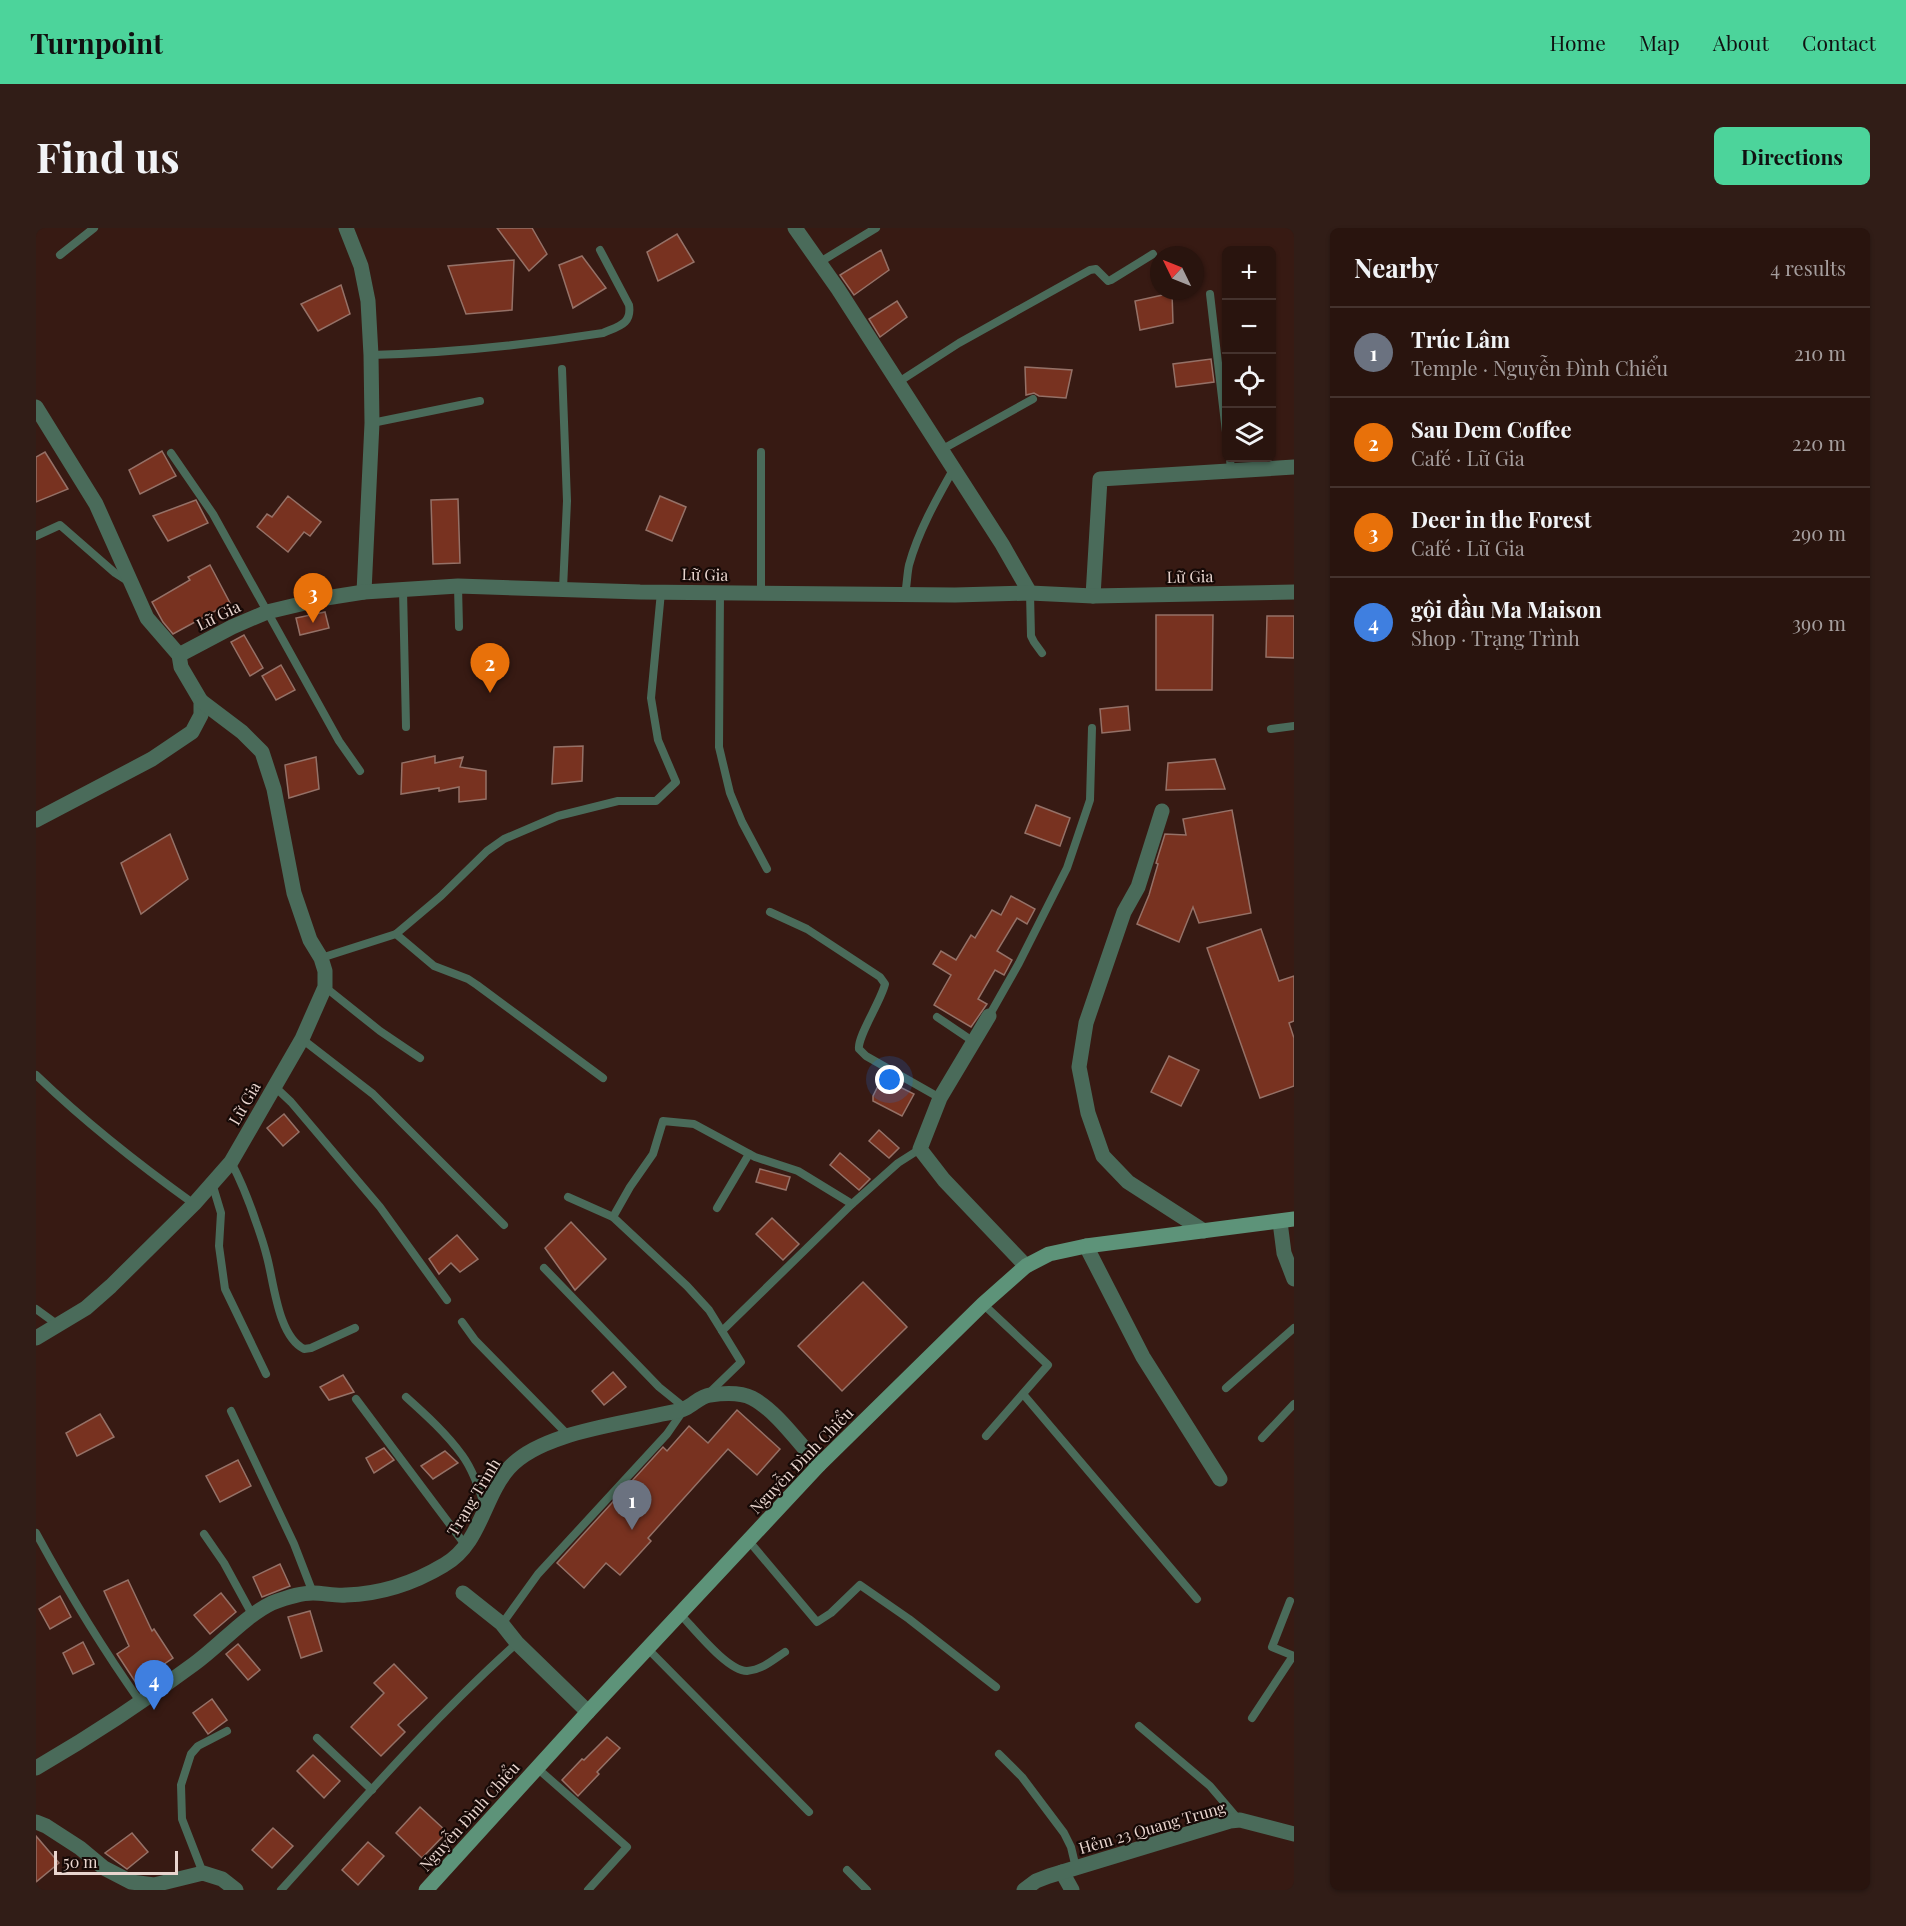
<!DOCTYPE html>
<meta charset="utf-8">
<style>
:root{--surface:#29140e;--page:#311d17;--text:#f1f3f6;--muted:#a59e9e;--line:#45332e;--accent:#4cd49b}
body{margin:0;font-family:"Playfair Display",serif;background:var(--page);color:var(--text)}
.controls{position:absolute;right:18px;top:18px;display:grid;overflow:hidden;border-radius:9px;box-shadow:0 2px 4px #0004}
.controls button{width:54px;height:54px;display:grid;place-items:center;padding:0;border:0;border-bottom:2px solid var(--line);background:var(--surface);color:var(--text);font:30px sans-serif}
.compass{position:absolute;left:1114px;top:18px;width:54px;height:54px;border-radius:50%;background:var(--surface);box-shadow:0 2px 4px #0004;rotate:313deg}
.scale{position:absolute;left:18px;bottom:15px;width:124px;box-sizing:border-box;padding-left:6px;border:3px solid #e9d5cf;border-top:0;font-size:16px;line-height:21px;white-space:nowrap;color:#e9d5cf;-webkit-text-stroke:4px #160906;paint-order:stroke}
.you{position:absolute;left:854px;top:852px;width:21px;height:21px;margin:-15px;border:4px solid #fff;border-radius:50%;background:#1a73e8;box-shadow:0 0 0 9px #1a73e833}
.badge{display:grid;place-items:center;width:39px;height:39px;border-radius:50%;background:var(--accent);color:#fff;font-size:20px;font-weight:700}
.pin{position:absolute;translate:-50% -50px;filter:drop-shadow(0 2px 3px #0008)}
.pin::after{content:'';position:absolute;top:32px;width:21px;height:18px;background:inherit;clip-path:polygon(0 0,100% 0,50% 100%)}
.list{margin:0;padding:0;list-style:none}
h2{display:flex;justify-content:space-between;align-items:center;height:78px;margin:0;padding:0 24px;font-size:26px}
h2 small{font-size:20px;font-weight:400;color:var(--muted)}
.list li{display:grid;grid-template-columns:39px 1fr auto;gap:18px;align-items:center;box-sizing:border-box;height:90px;padding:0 24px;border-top:2px solid var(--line)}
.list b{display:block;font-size:22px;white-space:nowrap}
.list p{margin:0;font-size:20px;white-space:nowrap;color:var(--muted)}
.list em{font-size:20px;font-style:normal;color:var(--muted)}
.icon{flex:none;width:33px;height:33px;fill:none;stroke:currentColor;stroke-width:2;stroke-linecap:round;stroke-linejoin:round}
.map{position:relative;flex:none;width:1258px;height:1662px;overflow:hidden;border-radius:9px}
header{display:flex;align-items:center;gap:36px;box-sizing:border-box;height:84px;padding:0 30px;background:var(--accent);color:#111}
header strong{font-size:28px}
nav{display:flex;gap:33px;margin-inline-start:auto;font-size:21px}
.intro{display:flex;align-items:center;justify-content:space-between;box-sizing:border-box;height:144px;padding:0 36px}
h1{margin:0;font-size:42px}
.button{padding:15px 27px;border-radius:9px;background:var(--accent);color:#111;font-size:21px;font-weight:700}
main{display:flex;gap:36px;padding:0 36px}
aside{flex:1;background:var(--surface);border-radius:9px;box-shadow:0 2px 4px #0004}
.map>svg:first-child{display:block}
.building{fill:#783220;stroke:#957167;stroke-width:1.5}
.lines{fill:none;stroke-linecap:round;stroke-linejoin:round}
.service{stroke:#4a6b5a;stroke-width:8}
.minor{stroke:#4a6b5a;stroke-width:15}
.secondary{stroke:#5d9379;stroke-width:15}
.labels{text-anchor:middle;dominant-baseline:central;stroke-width:4.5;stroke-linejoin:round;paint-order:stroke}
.street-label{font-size:16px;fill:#e9d5cf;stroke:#160906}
</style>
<header>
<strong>Turnpoint</strong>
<nav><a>Home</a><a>Map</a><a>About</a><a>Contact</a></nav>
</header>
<div class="intro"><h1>Find us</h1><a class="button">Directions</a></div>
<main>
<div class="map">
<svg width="1258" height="1662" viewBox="0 0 1258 1662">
<rect width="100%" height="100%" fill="#371a13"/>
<g class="building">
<polygon points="461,0 496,0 511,26 493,43"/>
<polygon points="641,6 658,34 622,53 611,24"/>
<polygon points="845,22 853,42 818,67 804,47"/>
<polygon points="546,28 570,60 537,80 523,37"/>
<polygon points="478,32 476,82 430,86 412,38"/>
<polygon points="305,57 314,86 282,103 265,76"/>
<polygon points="1136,65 1137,95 1104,102 1099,73"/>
<polygon points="861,73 871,89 844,109 833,91"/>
<polygon points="1175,131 1178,154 1140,159 1137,136"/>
<polygon points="989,139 1036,142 1030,170 1003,168 998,165 990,167"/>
<polygon points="126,223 140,248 104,266 93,242"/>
<polygon points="9,224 32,261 0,274 0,229"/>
<polygon points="252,268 285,294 274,308 268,304 252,324 221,299 231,286 236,289"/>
<polygon points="624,268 650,279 636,313 610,302"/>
<polygon points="422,271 424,335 397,336 395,272"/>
<polygon points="160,272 172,295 132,313 117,288"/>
<polygon points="174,337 194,375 137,406 127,394 116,374 154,352 152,349"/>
<polygon points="289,384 293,400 264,407 260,390"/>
<polygon points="1120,387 1177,387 1176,462 1120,462"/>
<polygon points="1231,388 1258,388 1258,430 1230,429"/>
<polygon points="208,407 227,440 214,448 195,414"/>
<polygon points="245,437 259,462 240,472 226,448"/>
<polygon points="1092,478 1094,502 1066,505 1064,481"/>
<polygon points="547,518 546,553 516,556 518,519"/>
<polygon points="399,528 399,535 427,529 424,539 450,543 450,571 423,574 423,559 403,563 403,560 365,566 366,535"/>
<polygon points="280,529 283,561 253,570 249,537"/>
<polygon points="1179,531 1189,561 1130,562 1132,535"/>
<polygon points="1000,577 1034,590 1024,618 989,605"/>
<polygon points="1196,582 1215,685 1163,695 1157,679 1143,714 1101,696 1113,667 1122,636 1120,635 1129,606 1150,607 1147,591"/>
<polygon points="134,606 152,651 105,686 85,635"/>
<polygon points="975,668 999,681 991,696 981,690 961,723 976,732 968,747 959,742 942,771 951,776 935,799 898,777 915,747 897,736 905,723 920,732 935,707 939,710 956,682 965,687"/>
<polygon points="1225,701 1243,753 1258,748 1258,793 1253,795 1258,810 1258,858 1224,870 1171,720"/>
<polygon points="1133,828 1163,842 1145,878 1115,864"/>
<polygon points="846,850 878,866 866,888 837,873 837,868"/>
<polygon points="248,886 263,904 247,918 231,900"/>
<polygon points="843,902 863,920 853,930 833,913"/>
<polygon points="804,925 834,951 823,962 794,937"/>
<polygon points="724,941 754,949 750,962 720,954"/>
<polygon points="736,990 763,1016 747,1032 720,1006"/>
<polygon points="535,994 570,1031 539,1062 509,1020"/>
<polygon points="421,1007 442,1031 424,1044 415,1035 403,1046 393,1031"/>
<polygon points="827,1054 871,1099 806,1163 762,1118"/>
<polygon points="577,1144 590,1159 568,1177 556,1163"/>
<polygon points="307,1147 318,1164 293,1172 284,1159"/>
<polygon points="701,1182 744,1221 721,1247 692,1221 612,1310 615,1313 584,1347 570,1335 548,1360 521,1335 627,1219 631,1223 653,1198 672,1215"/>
<polygon points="64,1186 78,1209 41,1228 30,1205"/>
<polygon points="348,1220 358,1232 338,1245 330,1230"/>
<polygon points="409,1223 422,1235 397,1251 385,1238"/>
<polygon points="202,1232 215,1258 184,1274 170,1248"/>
<polygon points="244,1336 254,1358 226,1369 217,1349"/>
<polygon points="92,1352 116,1403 118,1401 137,1430 100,1455 81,1426 93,1418 68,1363"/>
<polygon points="185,1365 200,1384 174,1406 158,1387"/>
<polygon points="24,1368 35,1389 14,1401 3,1381"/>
<polygon points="274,1383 286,1423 265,1430 252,1389"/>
<polygon points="47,1414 58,1436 37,1446 27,1425"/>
<polygon points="202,1416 224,1442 212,1452 190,1426"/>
<polygon points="358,1436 391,1470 362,1497 369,1504 345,1528 315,1499 348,1465 338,1455"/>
<polygon points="176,1471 191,1492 172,1506 157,1485"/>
<polygon points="571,1509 584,1520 561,1544 563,1546 542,1568 526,1552 546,1531 548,1532"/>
<polygon points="277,1527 304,1553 288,1570 261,1543"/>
<polygon points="384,1579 411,1604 386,1630 360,1605"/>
<polygon points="237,1600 257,1618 236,1640 216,1622"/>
<polygon points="96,1605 112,1624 91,1641 69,1625"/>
<polygon points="0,1608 23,1635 0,1654"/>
<polygon points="332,1614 348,1628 322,1657 306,1642"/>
</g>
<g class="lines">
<g class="service">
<polyline points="24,27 58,0"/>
<polyline points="784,34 840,0"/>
<polyline points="1174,66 1190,204"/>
<path d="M335,127C413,125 490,117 567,105C583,98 596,96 593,77L564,22"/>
<polyline points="526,141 531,273 527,361"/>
<polyline points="861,155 923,115 1054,42 1060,41 1072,53 1075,52 1117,26"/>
<polyline points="336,195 444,173"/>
<polyline points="905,222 997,171"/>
<polyline points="135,225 177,286 303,513 324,543"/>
<polyline points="1194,230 1195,244"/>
<polyline points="0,308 24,297 79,345 93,354"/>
<polyline points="422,358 423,399"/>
<polyline points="367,362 370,499"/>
<polyline points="684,364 683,519 694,565 706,594 731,641"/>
<polyline points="725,365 725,224"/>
<polyline points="994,365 995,408 998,414 1006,425"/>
<path d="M869,366C871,357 871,346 873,337C882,304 900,272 917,242"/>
<polyline points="1235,501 1258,498"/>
<path d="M734,684L771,701L844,749L849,756C845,773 821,809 823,821L830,828L904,870"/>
<polyline points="360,706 398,738 432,751 441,757 567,850"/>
<polyline points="285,730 360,706 405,668 451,623 468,611 522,588 582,573 620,573 640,554 622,512 615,470 625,364"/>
<polyline points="289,759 344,803 384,830"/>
<polyline points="953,788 983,735 1031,640 1054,572 1056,500"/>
<polyline points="901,789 938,814"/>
<polyline points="266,811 337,866 468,997"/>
<path d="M0,847C50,895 102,936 158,976"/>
<polyline points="238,858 255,874 344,979 411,1072"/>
<path d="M195,934C205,953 213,973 220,994C224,1005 228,1017 231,1029C238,1055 242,1108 268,1121L275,1120L319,1100"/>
<polyline points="176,955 185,985 183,1018 189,1061 230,1146"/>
<polyline points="532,969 577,989 651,1058 673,1082 686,1103"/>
<polyline points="681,980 713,926"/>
<polyline points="577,989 594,959 617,926 627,893 658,896 719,929 762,943 816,976"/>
<polyline points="947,1076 1012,1137 950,1208"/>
<polyline points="0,1081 22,1097"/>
<polyline points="426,1094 439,1112 532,1207"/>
<polyline points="1190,1160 1258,1100"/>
<polyline points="673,1165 705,1134 686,1103 816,976 862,935 884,921"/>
<polyline points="987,1166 1161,1371"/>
<path d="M370,1169C390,1187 410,1205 426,1227C437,1242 443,1261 449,1279"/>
<polyline points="320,1171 430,1318"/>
<polyline points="195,1183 258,1316 277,1365"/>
<polyline points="1226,1210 1258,1176"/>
<path d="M0,1305C32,1364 66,1420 105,1475"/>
<polyline points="168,1306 188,1335 217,1388"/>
<polyline points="712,1312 781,1394 795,1385 824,1357 873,1391 960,1459"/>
<polyline points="1254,1373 1236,1419 1258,1428"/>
<path d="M643,1385C658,1400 691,1443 711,1443C726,1442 737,1432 749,1424"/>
<polyline points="466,1396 502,1346 631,1206 649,1180 623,1159 508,1040"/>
<polyline points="611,1420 773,1584"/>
<polyline points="1216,1490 1257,1428"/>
<polyline points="1103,1498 1174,1558 1203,1592"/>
<polyline points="281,1510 336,1562"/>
<polyline points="963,1526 986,1549 1028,1605 1035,1619 1040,1640"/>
<polyline points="501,1540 591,1619 552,1662"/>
<polyline points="811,1642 831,1662"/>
<polyline points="167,1645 146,1591 145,1557 155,1526 162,1518 191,1503"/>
<path d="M245,1662C321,1578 396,1491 481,1415"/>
</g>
<g class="minor">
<polyline points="310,0 325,38 332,73 335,127 336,195 328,364"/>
<polyline points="759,0 802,61 966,316 994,365"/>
<polyline points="0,179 60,276 111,390 143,427"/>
<polyline points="1057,368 1064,251 1258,239"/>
<polyline points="1126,583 1102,659 1088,684 1050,795 1043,839 1052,885 1067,928 1092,954 1168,1003"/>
<polyline points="0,592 116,531 156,504 165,487 165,473 145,439 143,427 196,399 231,384 290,370 328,364 422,358 604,364 919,367 994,365 1057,368 1258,364"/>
<polyline points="953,788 904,870 884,921 908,952 990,1038"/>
<polyline points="1244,994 1248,1025 1258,1051"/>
<polyline points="1050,1018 1107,1129 1184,1251"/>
<polyline points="0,1110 50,1080 75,1058 158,976 195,934 266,811 289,759 289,743 285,730 274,712 258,665 238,561 226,524 206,504 165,473"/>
<polyline points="427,1365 466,1396 481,1415 552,1484"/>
<path d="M0,1540C55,1508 107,1474 158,1436C183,1418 209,1388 236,1375C249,1370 263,1365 277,1365C288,1365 299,1368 310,1367C345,1366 378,1355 408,1337C445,1316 447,1269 473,1240C503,1206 579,1197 622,1187C631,1185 642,1184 650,1180C658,1176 665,1168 674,1167C688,1165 704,1164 716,1170C741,1183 764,1217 783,1237"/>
<polyline points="0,1594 10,1598 44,1620 68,1640 95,1654 118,1657 167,1645 186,1651 200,1662"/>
<polyline points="1026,1644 1036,1662"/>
<polyline points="988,1662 1000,1653 1013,1648 1194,1593 1204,1592 1258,1606"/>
</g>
<polyline class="secondary" points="390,1662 552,1484 783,1237 947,1076 990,1038 1013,1026 1050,1018 1258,991"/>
</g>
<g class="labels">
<g class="street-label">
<text transform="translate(669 346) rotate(1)">Lữ Gia</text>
<text transform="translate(1154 348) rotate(-1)">Lữ Gia</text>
<text transform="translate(182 387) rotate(-26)">Lữ Gia</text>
<text transform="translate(208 875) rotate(-60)">Lữ Gia</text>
<text transform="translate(765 1232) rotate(-46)">Nguyễn Đình Chiểu</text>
<text transform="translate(437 1269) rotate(-59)">Trạng Trình</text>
<text transform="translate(433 1588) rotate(-48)">Nguyễn Đình Chiểu</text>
<text transform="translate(1116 1599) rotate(-16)">Hẻm 23 Quang Trung</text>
</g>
</g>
</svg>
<div class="controls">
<button>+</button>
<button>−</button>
<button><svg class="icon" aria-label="locate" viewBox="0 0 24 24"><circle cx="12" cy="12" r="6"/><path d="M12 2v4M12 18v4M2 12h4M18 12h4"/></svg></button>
<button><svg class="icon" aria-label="layers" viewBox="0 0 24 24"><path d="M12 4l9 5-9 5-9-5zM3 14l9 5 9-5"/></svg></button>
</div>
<svg class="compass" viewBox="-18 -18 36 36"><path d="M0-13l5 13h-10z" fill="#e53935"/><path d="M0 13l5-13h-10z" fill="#a59e9e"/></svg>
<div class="scale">50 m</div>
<div class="you"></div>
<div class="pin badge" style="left:596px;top:1302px;background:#6b7280">1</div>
<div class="pin badge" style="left:454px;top:465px;background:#e8710a">2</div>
<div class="pin badge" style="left:277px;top:395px;background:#e8710a">3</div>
<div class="pin badge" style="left:118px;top:1482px;background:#3f7fe0">4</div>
</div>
<aside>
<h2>Nearby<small>4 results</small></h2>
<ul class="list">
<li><span class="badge" style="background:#6b7280">1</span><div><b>Trúc Lâm</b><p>Temple · Nguyễn Đình Chiểu</p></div><em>210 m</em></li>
<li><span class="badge" style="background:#e8710a">2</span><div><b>Sau Dem Coffee</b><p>Café · Lữ Gia</p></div><em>220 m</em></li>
<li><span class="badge" style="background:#e8710a">3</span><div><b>Deer in the Forest</b><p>Café · Lữ Gia</p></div><em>290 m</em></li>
<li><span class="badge" style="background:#3f7fe0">4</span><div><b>gội đầu Ma Maison</b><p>Shop · Trạng Trình</p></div><em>390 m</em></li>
</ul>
</aside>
</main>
